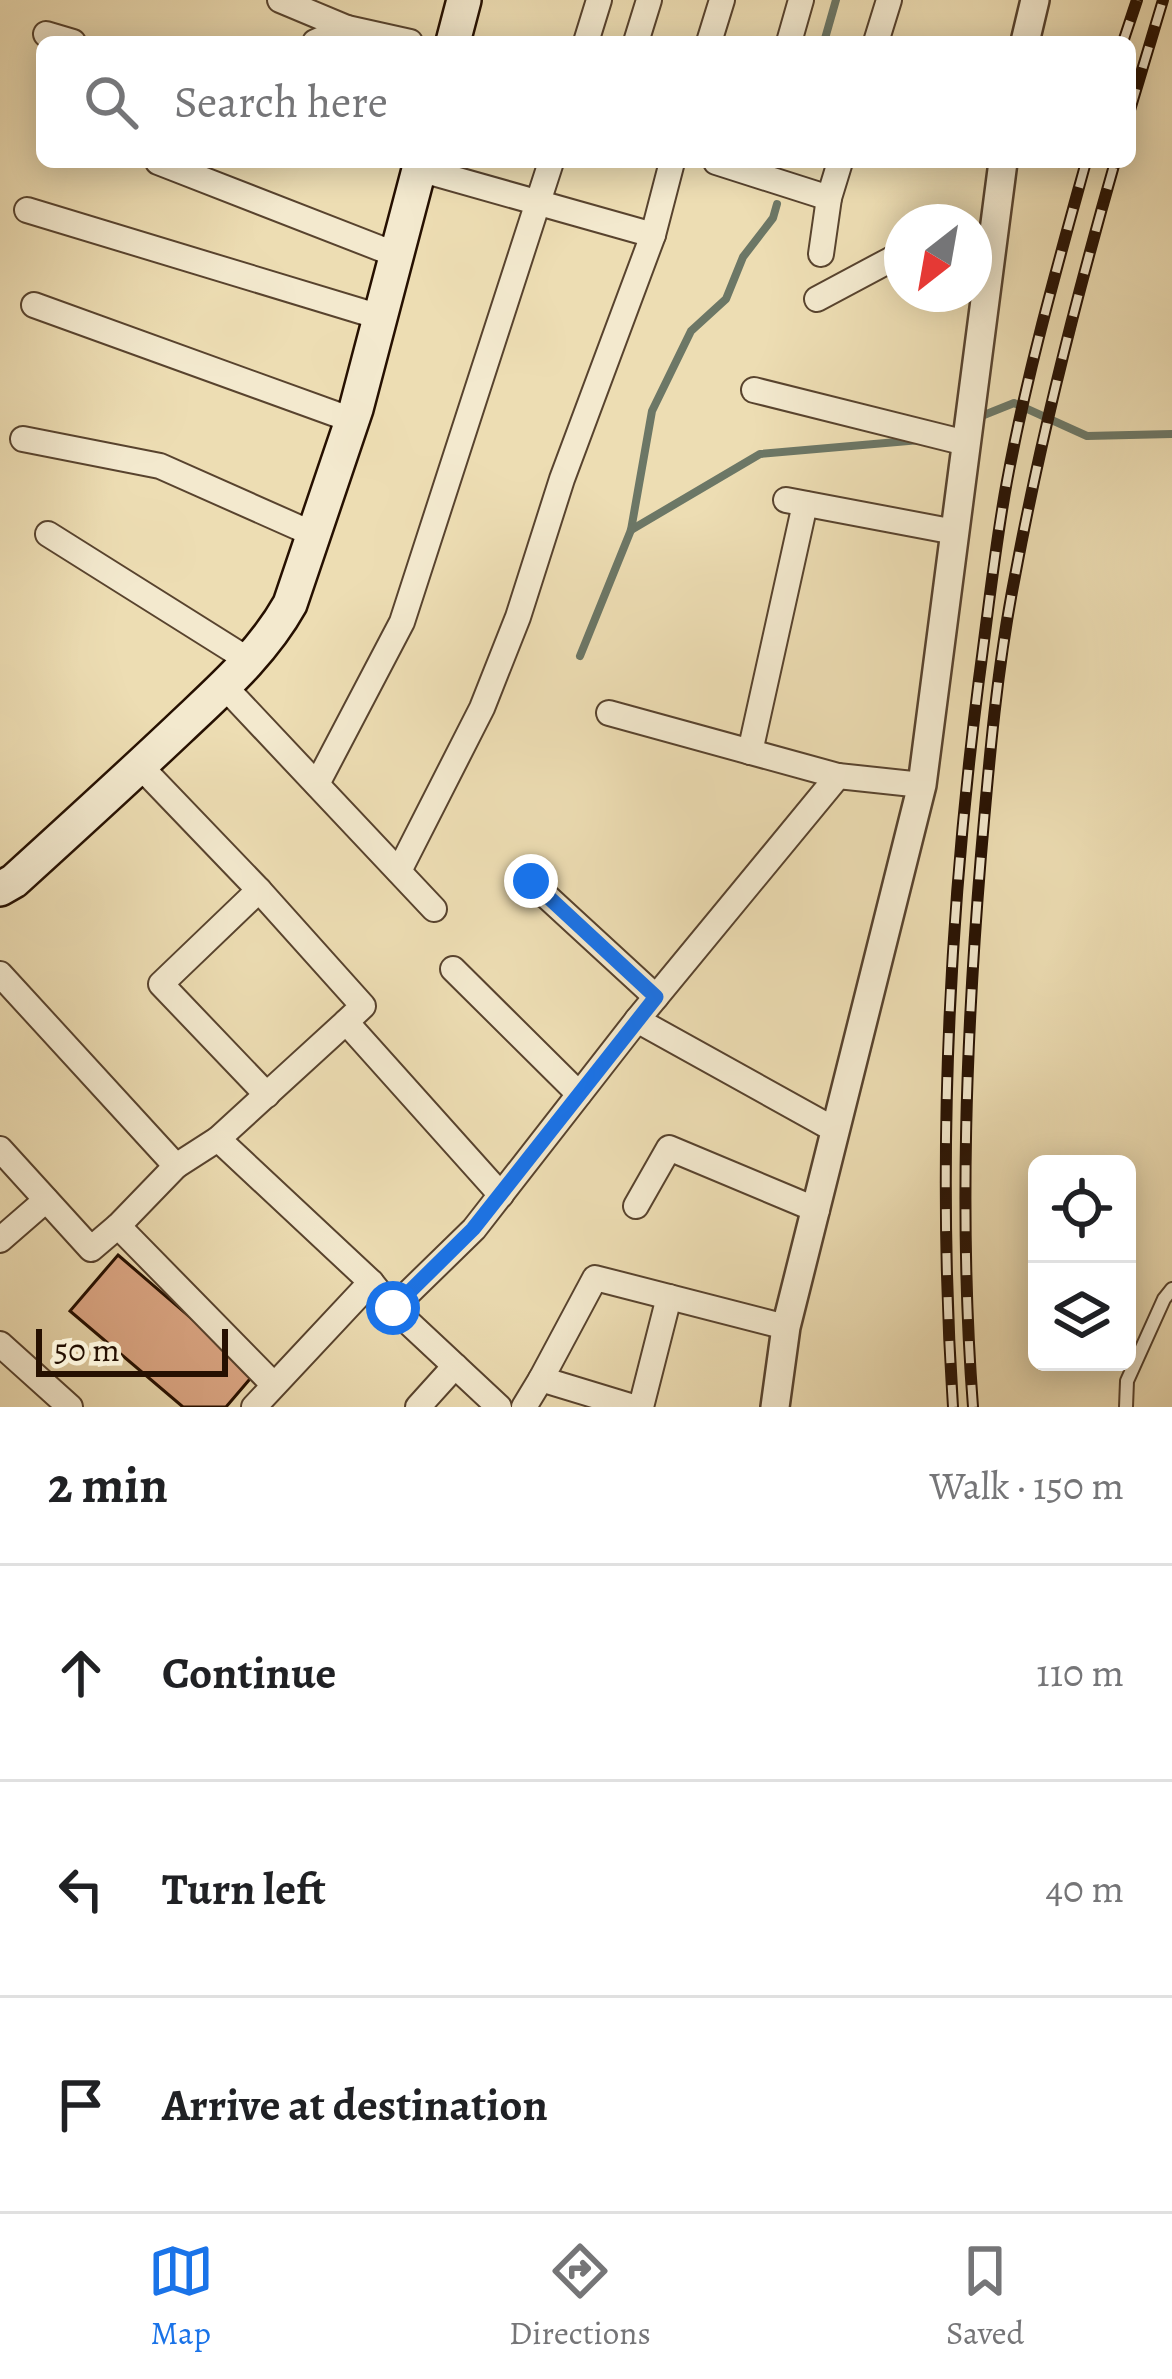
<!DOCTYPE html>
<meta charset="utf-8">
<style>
:root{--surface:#fff;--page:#f2f2f2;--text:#202124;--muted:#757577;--line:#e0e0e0;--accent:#1a73e8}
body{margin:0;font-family:Alegreya,serif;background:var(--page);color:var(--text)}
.controls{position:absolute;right:36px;bottom:36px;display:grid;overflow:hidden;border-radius:18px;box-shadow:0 6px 30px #0003}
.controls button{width:108px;height:108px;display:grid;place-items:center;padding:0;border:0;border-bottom:3px solid var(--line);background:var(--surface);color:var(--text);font:60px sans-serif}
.compass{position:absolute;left:884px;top:204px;width:108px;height:108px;border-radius:50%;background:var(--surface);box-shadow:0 6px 30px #0003;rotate:211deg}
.scale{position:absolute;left:36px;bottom:30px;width:192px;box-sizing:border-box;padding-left:12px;border:6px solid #261001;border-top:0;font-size:33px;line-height:42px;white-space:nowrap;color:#261001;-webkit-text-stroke:9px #f3e9ce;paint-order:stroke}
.stop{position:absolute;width:36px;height:36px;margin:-27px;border:9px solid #1a73e8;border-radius:50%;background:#fff}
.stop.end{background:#1a73e8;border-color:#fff;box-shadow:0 3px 12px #0008}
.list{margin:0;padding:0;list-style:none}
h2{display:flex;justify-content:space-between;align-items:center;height:156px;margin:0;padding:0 48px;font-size:51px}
h2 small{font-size:39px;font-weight:400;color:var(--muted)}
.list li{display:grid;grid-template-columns:78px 1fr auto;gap:36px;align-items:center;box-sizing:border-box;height:216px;padding:0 48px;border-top:3px solid var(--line)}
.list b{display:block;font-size:45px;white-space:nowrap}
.list em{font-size:39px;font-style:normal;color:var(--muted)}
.icon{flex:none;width:66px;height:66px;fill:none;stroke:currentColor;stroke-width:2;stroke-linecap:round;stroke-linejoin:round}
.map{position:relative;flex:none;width:1172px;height:1407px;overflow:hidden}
.search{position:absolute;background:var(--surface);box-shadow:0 6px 30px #0003;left:36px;right:36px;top:36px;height:132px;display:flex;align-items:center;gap:30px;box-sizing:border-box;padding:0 42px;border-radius:18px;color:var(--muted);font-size:45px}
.sheet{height:804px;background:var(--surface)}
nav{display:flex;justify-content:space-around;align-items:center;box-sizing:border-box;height:168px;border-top:3px solid var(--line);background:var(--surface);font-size:33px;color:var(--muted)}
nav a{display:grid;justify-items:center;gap:6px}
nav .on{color:var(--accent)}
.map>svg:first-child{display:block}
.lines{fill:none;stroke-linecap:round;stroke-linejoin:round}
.stream{stroke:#6c7766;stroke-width:8}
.building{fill:#dea987;stroke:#261001;stroke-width:3}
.service-casing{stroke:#58432e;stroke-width:16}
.minor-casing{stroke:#58432e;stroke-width:28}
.tertiary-casing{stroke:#58432e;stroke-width:32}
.secondary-casing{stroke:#261001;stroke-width:38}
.service{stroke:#f3e9ce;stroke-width:12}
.minor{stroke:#f3e9ce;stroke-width:24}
.tertiary{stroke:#f3e9ce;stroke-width:27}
.secondary{stroke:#f3e9ce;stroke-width:33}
.rail-casing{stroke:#261001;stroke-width:12}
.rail{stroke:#f3e9ce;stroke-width:8;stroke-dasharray:22;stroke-linecap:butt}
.route{stroke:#1a73e8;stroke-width:15}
</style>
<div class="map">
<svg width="1172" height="1407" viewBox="0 0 1172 1407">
<rect width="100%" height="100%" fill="#edddb3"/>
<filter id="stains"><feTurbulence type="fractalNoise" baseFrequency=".00167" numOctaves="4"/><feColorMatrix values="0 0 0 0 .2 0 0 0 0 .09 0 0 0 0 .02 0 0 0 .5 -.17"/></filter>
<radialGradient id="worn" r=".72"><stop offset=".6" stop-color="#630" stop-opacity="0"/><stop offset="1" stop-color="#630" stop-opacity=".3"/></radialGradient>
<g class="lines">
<g class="stream">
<polyline points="824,42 836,0"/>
<polyline points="789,163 789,162"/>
<polyline points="979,417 1014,403 1087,436 1172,434"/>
<polyline points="631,530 760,454 920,440"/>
<polyline points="580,656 631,530 652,411 691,331 726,299 743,257 773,218 777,204"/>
</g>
</g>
<polygon class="building" points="118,1255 255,1373 226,1407 183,1407 70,1311"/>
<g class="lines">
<defs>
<polyline id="service" points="1126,1407 1127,1381 1164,1299 1172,1289"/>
<g id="minor">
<polyline points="280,0 347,28"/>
<polyline points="46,34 73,42"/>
<polyline points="315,42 347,28 410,42"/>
<polyline points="586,42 599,0"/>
<polyline points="636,42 649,0"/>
<polyline points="709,42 722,0"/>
<polyline points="789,42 801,0"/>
<polyline points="876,42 889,0"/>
<polyline points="158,162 397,255"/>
<polyline points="716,162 829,198"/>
<polyline points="419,169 653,235"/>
<polyline points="27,210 380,317"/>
<polyline points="821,254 829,198 840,162"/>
<polyline points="817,299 892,259 902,260"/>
<polyline points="34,305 352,420"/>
<polyline points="754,390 966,443"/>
<polyline points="23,439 160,466 313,534"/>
<polyline points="786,500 955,532"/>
<polyline points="48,534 250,661"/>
<polyline points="224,686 434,909"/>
<polyline points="609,713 838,776"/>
<polyline points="750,752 805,504"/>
<polyline points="140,766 259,890 363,1006 346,1022 501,1195"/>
<polyline points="317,784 402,622 551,162"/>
<polyline points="399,871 482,708 518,617 562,479 653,235 672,162"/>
<polyline points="531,882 656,997"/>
<polyline points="259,890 161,984 267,1095"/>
<polyline points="453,969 579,1094"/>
<polyline points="0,974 176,1166 218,1139 371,1282"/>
<polyline points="835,1130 637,1020 838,776 922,785"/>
<polyline points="218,1139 346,1022"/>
<polyline points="0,1149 91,1249 118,1226 273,1384"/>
<polyline points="636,1206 669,1148 817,1210"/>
<polyline points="118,1226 176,1166"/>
<polyline points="0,1240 46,1200"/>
<polyline points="0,1344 70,1407"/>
<polyline points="254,1407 371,1282 379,1292"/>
<polyline points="418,1407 455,1366"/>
<polyline points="499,1407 393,1308 474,1229 637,1020"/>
<polyline points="524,1407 541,1379"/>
<polyline points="633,1407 541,1379 595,1278 786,1327"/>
<polyline points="641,1407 669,1297"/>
</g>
<g id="tertiary">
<polyline points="1025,42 1035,0"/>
<polyline points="775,1407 786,1327 922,785 1003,162"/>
</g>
<g id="secondary">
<polyline points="453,42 464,0"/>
<path d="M0,889L14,881C69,831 124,781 179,729C220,690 262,654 290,604L356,409L421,162"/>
</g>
</defs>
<use href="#service" class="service-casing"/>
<use href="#minor" class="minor-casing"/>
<use href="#tertiary" class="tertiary-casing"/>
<use href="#secondary" class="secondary-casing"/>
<use href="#service" class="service"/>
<use href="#minor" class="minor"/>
<use href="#tertiary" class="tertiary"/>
<use href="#secondary" class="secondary"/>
<defs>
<g id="rail">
<polyline points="1123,42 1137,0"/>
<polyline points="1130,110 1163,0"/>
<path d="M953,1407C937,1163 948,922 979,679C988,613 995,546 1007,481C1027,373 1057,267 1086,162"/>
<path d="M973,1407C959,1223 966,1038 981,855C989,762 997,667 1015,576C1041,436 1076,298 1115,162"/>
</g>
</defs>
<use href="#rail" class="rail-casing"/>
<use href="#rail" class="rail"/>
</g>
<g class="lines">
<polyline class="route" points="393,1308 473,1229 656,997 531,881"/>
</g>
<rect width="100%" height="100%" filter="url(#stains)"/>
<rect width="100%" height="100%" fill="url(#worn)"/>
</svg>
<div class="controls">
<button><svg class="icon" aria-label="locate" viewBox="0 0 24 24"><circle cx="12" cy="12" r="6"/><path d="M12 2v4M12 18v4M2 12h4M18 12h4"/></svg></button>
<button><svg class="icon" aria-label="layers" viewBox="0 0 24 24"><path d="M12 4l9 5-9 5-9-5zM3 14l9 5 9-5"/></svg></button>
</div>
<svg class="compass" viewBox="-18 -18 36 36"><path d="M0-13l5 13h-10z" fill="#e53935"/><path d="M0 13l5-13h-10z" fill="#757577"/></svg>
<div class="scale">50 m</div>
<div class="stop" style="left:393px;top:1308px"></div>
<div class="stop end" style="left:531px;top:881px"></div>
<div class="search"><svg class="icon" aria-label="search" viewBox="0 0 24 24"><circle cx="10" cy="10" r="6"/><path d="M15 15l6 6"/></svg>Search here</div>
</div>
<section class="sheet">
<h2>2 min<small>Walk · 150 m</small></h2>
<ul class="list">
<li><svg class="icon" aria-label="ahead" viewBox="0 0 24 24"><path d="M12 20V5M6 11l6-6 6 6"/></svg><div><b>Continue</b></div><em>110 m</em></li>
<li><svg class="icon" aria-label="left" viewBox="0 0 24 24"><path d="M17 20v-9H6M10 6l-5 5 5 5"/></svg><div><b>Turn left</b></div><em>40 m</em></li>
<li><svg class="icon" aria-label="arrive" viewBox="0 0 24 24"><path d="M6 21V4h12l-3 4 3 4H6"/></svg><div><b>Arrive at destination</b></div></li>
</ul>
</section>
<nav>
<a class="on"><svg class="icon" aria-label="map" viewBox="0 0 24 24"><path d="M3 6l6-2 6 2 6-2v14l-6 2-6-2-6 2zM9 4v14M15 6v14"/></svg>Map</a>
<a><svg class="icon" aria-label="directions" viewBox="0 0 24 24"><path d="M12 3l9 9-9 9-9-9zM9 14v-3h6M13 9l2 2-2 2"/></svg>Directions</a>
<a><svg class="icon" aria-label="saved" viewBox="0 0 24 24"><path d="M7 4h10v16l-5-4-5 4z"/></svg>Saved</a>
</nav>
